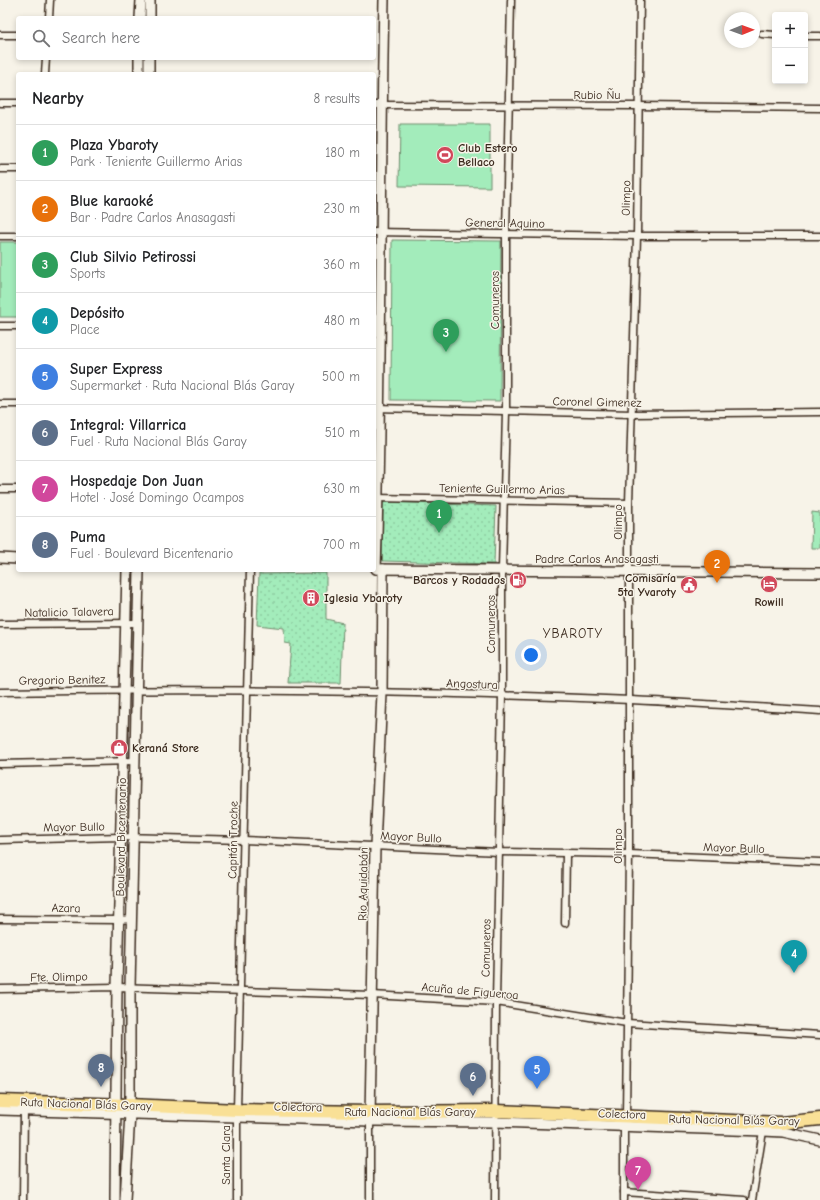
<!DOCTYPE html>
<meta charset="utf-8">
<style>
:root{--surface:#fff;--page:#f2f2f2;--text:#202124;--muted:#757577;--line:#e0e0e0;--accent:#d1495b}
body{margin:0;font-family:"Comic Neue",sans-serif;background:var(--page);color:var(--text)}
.controls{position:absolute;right:12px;top:12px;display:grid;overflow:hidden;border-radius:4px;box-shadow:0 2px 6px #0003}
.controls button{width:36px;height:36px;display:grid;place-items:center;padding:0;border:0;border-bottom:1px solid var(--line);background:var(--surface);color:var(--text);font:20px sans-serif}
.compass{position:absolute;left:724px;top:12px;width:36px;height:36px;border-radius:50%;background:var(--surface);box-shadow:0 2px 6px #0003;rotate:89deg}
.you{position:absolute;left:531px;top:655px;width:14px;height:14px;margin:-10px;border:3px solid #fff;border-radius:50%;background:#1a73e8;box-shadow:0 0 0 6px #1a73e833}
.badge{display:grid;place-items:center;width:26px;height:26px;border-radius:50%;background:var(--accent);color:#fff;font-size:13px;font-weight:700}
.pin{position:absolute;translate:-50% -33px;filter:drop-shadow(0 1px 2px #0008)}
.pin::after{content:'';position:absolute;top:21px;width:14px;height:12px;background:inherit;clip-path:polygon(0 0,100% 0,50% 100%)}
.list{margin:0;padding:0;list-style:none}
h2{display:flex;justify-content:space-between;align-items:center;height:52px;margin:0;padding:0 16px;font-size:17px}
h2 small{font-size:13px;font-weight:400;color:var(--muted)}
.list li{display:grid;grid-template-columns:26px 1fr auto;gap:12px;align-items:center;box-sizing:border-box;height:56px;padding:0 16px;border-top:1px solid var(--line)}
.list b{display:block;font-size:15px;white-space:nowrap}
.list p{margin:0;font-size:13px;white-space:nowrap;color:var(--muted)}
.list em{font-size:13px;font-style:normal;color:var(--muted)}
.icon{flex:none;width:22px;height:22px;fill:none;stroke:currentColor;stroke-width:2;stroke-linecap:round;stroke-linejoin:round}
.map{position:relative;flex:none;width:820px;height:1200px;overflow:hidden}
.search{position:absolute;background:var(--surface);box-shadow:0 2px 6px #0003;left:16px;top:16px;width:360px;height:44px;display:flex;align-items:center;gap:10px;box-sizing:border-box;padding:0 14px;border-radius:4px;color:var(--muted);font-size:15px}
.panel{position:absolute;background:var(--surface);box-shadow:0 2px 6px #0003;left:16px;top:72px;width:360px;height:500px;border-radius:4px}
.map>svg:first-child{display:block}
.green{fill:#a3ecbb;stroke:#6f8b6c}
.park{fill:url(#park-dots);stroke:#6f8b6c}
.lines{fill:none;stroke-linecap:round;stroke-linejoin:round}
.street-casing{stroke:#3b2a1e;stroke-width:9}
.secondary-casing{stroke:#3b2a1e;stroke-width:12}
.highway-casing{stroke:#3b2a1e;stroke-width:15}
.street{stroke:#f7f3e8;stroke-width:6}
.secondary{stroke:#f7f3e8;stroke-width:9}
.highway{stroke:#f9e096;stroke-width:12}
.labels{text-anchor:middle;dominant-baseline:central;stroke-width:3;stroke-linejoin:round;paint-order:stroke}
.street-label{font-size:12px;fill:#3b2a1e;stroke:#f7f3e8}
.poi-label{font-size:12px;font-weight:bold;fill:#3b2a1e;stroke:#f7f3e8;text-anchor:start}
.neighbourhood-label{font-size:13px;letter-spacing:1px;fill:#3b2a1e;stroke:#f7f3e8}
</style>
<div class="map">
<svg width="820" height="1200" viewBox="0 0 820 1200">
<defs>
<pattern id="park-dots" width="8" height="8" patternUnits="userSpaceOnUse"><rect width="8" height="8" fill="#a3ecbb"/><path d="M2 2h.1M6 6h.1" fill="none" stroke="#8dcba0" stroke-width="1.8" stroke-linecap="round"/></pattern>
</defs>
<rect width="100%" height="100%" fill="#f7f3e8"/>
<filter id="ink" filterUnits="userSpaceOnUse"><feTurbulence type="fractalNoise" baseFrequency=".025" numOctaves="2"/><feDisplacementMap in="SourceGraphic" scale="8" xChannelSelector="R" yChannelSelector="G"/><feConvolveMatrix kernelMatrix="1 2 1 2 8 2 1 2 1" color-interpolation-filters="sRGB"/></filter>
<g filter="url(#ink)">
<g class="green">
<polygon points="400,124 490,124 490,187 399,186"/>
<polygon points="392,240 501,241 500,401 391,400"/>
<rect x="0" y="242" width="18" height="75"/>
<polygon points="812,512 820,513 820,548 811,548"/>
</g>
<g class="park">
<polygon points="383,502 496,506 494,564 382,561"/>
<polygon points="326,573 326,619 343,623 341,683 288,683 291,644 285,643 284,628 257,625 259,574"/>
</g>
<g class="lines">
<defs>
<g id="street">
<polyline points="49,18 50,0"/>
<polyline points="762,34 775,35"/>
<polyline points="0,35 18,35"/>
<polyline points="805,36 820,36"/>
<polyline points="45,74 46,58"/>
<polyline points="0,103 18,103"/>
<polyline points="374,105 638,106 820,108"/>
<polyline points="0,169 18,169"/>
<polyline points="374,232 637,236 820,236"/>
<polyline points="0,236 18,236"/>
<polyline points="0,326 18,326"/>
<polyline points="0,404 18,404"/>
<polyline points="374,408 633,414 820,412"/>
<polyline points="0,489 18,489"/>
<polyline points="376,498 629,503"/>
<polyline points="0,624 138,623"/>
<path d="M0,692C210,688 421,691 631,700C694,703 757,707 820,711"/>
<polyline points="0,764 135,761"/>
<polyline points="0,840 121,837 244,840 499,852 629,854 820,862"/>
<polyline points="0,919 119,920 132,919"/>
<polyline points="565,923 566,853"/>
<polyline points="0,989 117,987 372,995 496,1002 627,1023 820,1035"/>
<polyline points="626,1117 629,854 629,503 637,236 640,0"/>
<polyline points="370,1121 370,1200"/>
<polyline points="624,1192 744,1200"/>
<polyline points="23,1200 24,1110"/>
<polyline points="237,1200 237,1110 250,570"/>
<polyline points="495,1200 496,1002 502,696 502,570 506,412 506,234 511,0"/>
<polyline points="624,1200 624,1126"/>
<polyline points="752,1200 763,1131"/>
</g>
<g id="secondary">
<polyline points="140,18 141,0"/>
<polyline points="150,18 150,0"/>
<polyline points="139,74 139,58"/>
<polyline points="149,74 149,58"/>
<polyline points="0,558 18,559"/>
<path d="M376,569C382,379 380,190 384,0"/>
<polyline points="377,569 820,573"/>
<polyline points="0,1110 370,1121 495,1122 763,1131 783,1132 820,1140"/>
<polyline points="370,1117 375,846 382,693 383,569"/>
<polyline points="115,1200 117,987 127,570"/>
<polyline points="125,1200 130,1113 130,988 139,570"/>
</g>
<polyline id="highway" points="0,1101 130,1105 237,1110 370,1112 496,1111 781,1123 820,1119"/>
</defs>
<use href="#street" class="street-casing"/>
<use href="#secondary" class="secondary-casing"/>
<use href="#highway" class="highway-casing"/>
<use href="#street" class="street"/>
<use href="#secondary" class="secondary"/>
<use href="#highway" class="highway"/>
</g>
</g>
<defs>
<symbol id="stadium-disc" viewBox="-11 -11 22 22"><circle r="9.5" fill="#d1495b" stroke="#f7f3e8"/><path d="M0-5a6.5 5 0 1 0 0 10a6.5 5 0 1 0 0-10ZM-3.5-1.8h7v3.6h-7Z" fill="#fff"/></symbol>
<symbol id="fuel-disc" viewBox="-11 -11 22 22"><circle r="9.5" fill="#d1495b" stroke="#f7f3e8"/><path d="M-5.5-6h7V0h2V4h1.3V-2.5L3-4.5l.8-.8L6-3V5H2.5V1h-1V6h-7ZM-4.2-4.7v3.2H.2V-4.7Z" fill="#fff"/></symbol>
<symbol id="hotel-disc" viewBox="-11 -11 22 22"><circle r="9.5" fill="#d1495b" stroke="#f7f3e8"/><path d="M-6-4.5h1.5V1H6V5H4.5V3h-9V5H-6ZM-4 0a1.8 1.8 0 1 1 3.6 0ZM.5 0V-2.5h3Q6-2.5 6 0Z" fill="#fff"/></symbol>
<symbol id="civic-disc" viewBox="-11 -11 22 22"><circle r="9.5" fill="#d1495b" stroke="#f7f3e8"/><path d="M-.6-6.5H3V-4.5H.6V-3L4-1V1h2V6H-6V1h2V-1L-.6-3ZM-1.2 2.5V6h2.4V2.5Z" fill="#fff"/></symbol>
<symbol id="building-disc" viewBox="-11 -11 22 22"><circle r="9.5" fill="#d1495b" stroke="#f7f3e8"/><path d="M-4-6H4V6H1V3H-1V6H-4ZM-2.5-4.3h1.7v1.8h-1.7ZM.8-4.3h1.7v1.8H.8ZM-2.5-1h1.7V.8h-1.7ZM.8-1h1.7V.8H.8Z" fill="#fff"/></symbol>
<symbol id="shop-disc" viewBox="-11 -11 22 22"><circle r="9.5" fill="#d1495b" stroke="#f7f3e8"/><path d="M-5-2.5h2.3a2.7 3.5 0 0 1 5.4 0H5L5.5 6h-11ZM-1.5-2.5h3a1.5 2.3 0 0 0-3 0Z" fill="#fff"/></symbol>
</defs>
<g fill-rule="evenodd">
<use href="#stadium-disc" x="435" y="145" width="20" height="20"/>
<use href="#fuel-disc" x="508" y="570" width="20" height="20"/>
<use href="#hotel-disc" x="759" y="574" width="20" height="20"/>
<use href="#civic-disc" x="679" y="575" width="20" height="20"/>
<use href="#building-disc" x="301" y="588" width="20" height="20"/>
<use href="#shop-disc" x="109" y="738" width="20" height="20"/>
</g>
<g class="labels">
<g class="street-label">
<text x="597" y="95">Rubio Ñu</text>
<text transform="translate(626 198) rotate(-89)">Olimpo</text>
<text transform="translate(505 223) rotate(1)">General Aquino</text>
<text transform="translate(495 300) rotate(-90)">Comuneros</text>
<text transform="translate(597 402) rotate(1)">Coronel Gimenez</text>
<text transform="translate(502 489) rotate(1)">Teniente Guillermo Arias</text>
<text transform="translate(618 522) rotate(-90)">Olimpo</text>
<text x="597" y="559">Padre Carlos Anasagasti</text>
<text transform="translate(69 612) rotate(-1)">Natalicio Talavera</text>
<text transform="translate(491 624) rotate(-90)">Comuneros</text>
<text transform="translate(62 680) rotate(-1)">Gregorio Benitez</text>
<text transform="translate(472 684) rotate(2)">Angostura</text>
<text transform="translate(74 827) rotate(-1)">Mayor Bullo</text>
<text transform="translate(121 837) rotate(-89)">Boulevard Bicentenario</text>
<text transform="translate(411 837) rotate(3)">Mayor Bullo</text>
<text transform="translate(233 840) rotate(-89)">Capitán Troche</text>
<text transform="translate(618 846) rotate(-90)">Olimpo</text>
<text transform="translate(734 848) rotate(2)">Mayor Bullo</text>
<text transform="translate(363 884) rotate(-89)">Rio Aquidabán</text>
<text transform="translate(66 908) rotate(1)">Azara</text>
<text transform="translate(486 948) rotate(-89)">Comuneros</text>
<text transform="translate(59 977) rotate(-1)">Fte. Olimpo</text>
<text transform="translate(470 991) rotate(5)">Acuña de Figueroa</text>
<text transform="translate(86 1104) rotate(2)">Ruta Nacional Blás Garay</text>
<text transform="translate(298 1107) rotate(1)">Colectora</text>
<text x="410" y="1112">Ruta Nacional Blás Garay</text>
<text transform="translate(622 1114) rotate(2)">Colectora</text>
<text transform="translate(734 1120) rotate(1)">Ruta Nacional Blás Garay</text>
<text transform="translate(226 1155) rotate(-90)">Santa Clara</text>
</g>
<g class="poi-label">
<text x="458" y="148">Club Estero<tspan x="458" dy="14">Bellaco</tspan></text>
<text x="676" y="578" text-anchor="end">Comisaría<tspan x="676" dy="14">5ta Yvaroty</tspan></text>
<text x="505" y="580" text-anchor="end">Barcos y Rodados</text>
<text x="324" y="598">Iglesia Ybaroty</text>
<text x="769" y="602" text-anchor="middle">Rowill</text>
<text x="132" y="748">Keraná Store</text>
</g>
<g class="neighbourhood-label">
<text x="573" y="633">YBAROTY</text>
</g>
</g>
</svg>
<div class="controls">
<button>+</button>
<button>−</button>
</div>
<svg class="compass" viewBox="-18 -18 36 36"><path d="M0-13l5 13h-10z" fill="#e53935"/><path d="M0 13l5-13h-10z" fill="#757577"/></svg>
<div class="you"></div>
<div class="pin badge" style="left:439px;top:533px;background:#2e9e5b">1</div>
<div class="pin badge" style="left:717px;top:583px;background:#e8710a">2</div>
<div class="pin badge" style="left:446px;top:352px;background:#2e9e5b">3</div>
<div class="pin badge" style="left:794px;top:973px;background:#0f9aa8">4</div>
<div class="pin badge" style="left:537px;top:1089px;background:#3f7fe0">5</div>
<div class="pin badge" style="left:473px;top:1096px;background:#5c6f8a">6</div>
<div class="pin badge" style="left:638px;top:1190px;background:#d1479c">7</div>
<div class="pin badge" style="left:101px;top:1087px;background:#5c6f8a">8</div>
<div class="search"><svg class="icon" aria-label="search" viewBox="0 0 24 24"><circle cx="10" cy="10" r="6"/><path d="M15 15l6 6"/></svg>Search here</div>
<section class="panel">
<h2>Nearby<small>8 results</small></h2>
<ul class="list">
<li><span class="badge" style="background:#2e9e5b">1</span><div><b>Plaza Ybaroty</b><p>Park · Teniente Guillermo Arias</p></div><em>180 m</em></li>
<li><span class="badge" style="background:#e8710a">2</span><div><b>Blue karaoké</b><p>Bar · Padre Carlos Anasagasti</p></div><em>230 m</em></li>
<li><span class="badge" style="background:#2e9e5b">3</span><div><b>Club Silvio Petirossi</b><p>Sports</p></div><em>360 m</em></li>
<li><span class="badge" style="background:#0f9aa8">4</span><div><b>Depósito</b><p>Place</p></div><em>480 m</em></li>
<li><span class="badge" style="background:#3f7fe0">5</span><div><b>Super Express</b><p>Supermarket · Ruta Nacional Blás Garay</p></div><em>500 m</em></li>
<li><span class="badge" style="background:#5c6f8a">6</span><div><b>Integral: Villarrica</b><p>Fuel · Ruta Nacional Blás Garay</p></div><em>510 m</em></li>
<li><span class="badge" style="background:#d1479c">7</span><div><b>Hospedaje Don Juan</b><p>Hotel · José Domingo Ocampos</p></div><em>630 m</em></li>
<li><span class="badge" style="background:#5c6f8a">8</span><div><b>Puma</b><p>Fuel · Boulevard Bicentenario</p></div><em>700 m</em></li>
</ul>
</section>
</div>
